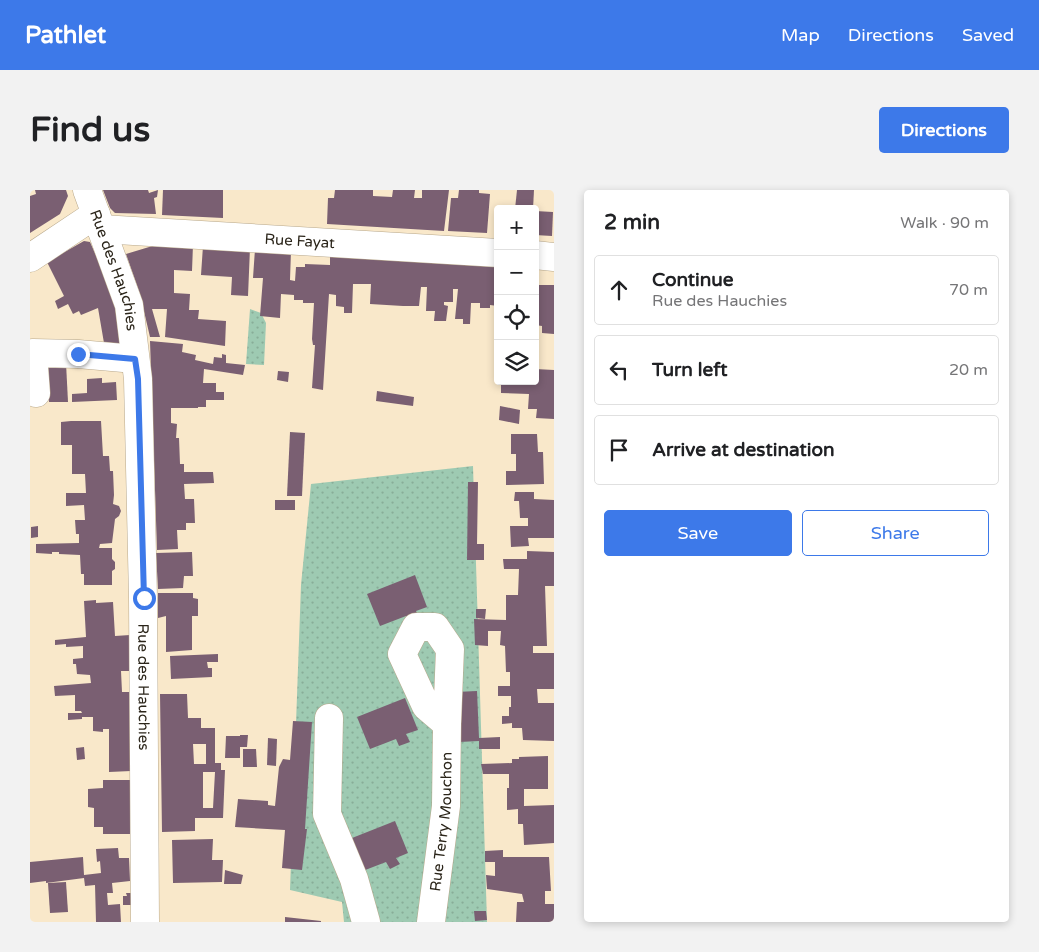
<!DOCTYPE html>
<meta charset="utf-8">
<style>
:root{--surface:#fff;--page:#f2f2f2;--text:#202124;--muted:#757577;--line:#e0e0e0;--accent:#3d79e9}
body{margin:0;font-family:"Varela Round",sans-serif;background:var(--page);color:var(--text)}
.controls{position:absolute;right:15px;top:15px;display:grid;overflow:hidden;border-radius:5px;box-shadow:0 2px 8px #0003}
.controls button{width:45px;height:45px;display:grid;place-items:center;padding:0;border:0;border-bottom:1px solid var(--line);background:var(--surface);color:var(--text);font:25px sans-serif}
.stop{position:absolute;width:15px;height:15px;margin:-11px;border:4px solid #3d79e9;border-radius:50%;background:#fff}
.stop.end{background:#3d79e9;border-color:#fff;box-shadow:0 1px 5px #0008}
.list{margin:0;padding:0;list-style:none}
h2{display:flex;justify-content:space-between;align-items:center;height:65px;margin:0;padding:0 20px;font-size:21px}
h2 small{font-size:16px;font-weight:400;color:var(--muted)}
.list li{display:grid;grid-template-columns:32px 1fr auto;gap:15px;align-items:center;box-sizing:border-box;height:70px;margin:0 10px 10px;padding:0 10px;border:1px solid var(--line);border-radius:5px}
.list b{display:block;font-size:19px;white-space:nowrap}
.list p{margin:0;font-size:16px;white-space:nowrap;color:var(--muted)}
.list em{font-size:16px;font-style:normal;color:var(--muted)}
.actions{display:flex;gap:10px;padding:15px 20px}
.actions a{flex:1;padding:11px 0;border:1px solid var(--accent);border-radius:5px;text-align:center;font-size:18px;color:var(--accent)}
.actions .main{background:var(--accent);color:#fff}
.icon{flex:none;width:28px;height:28px;fill:none;stroke:currentColor;stroke-width:2;stroke-linecap:round;stroke-linejoin:round}
.map{position:relative;flex:none;width:524px;height:732px;overflow:hidden;border-radius:5px}
header{display:flex;align-items:center;gap:30px;box-sizing:border-box;height:70px;padding:0 25px;background:var(--accent);color:#fff}
header strong{font-size:24px}
nav{display:flex;gap:28px;margin-inline-start:auto;font-size:18px}
.intro{display:flex;align-items:center;justify-content:space-between;box-sizing:border-box;height:120px;padding:0 30px}
h1{margin:0;font-size:35px}
.button{padding:12px 22px;border-radius:5px;background:var(--accent);color:#fff;font-size:18px;font-weight:700}
main{display:flex;gap:30px;padding:0 30px}
aside{flex:1;background:var(--surface);border-radius:5px;box-shadow:0 2px 8px #0003}
.map>svg:first-child{display:block}
.green{fill:url(#green-dots)}
.building{fill:#7a5f72;fill-rule:evenodd}
.lines{fill:none;stroke-linecap:round;stroke-linejoin:round}
.minor-casing{stroke:#b8a88b;stroke-width:29}
.minor{stroke:#fff;stroke-width:28}
.route{stroke:#3d79e9;stroke-width:6}
.labels{text-anchor:middle;dominant-baseline:central;stroke-width:5;stroke-linejoin:round;paint-order:stroke}
.street-label{font-size:15px;fill:#2b251a;stroke:#fdf7eb}
</style>
<header>
<strong>Pathlet</strong>
<nav><a>Map</a><a>Directions</a><a>Saved</a></nav>
</header>
<div class="intro"><h1>Find us</h1><a class="button">Directions</a></div>
<main>
<div class="map">
<svg width="524" height="732" viewBox="0 0 524 732">
<defs>
<pattern id="green-dots" width="8" height="8" patternUnits="userSpaceOnUse" patternTransform="scale(1.25)"><rect width="8" height="8" fill="#9ecab2"/><path d="M2 2h.1M6 6h.1" fill="none" stroke="#88ad98" stroke-width="1.8" stroke-linecap="round"/></pattern>
</defs>
<rect width="100%" height="100%" fill="#f9e8ca"/>
<g class="green">
<polygon points="220,119 231,123 236,133 234,175 216,174"/>
<polygon points="443,276 457,732 314,732 312,712 260,700 271,395 281,294"/>
</g>
<g class="building">
<polygon points="5,0 36,0 38,6 30,24 0,43 0,6 6,4"/>
<polygon points="73,0 118,0 119,3 128,0 127,7 124,8 126,24 85,23 80,18"/>
<polygon points="133,0 193,0 193,28 132,25"/>
<polygon points="305,0 343,0 343,6 362,7 363,0 385,0 384,8 392,8 392,0 419,0 414,41 297,34 298,8 304,8"/>
<polygon points="429,0 449,0 449,3 460,4 457,43 418,41 421,8 428,8"/>
<polygon points="487,0 504,0 503,19 485,19"/>
<polygon points="505,21 523,22 522,46 505,45"/>
<polygon points="54,51 60,52 84,106 92,162 74,153 68,118 51,125 49,121 43,124 38,114 28,119 25,111 34,106 17,72"/>
<polygon points="129,54 163,55 162,81 144,80 144,103 160,104 159,120 169,120 168,129 196,131 195,156 135,147 137,119 122,119 130,147 120,147 110,104 96,64"/>
<polygon points="173,56 220,58 218,106 201,105 202,87 171,85"/>
<polygon points="225,59 261,61 260,90 265,91 266,77 275,77 275,74 300,75 300,63 468,72 468,116 460,115 460,118 450,118 450,113 441,113 440,134 433,134 433,129 425,129 428,99 423,99 423,112 414,112 414,115 418,116 416,131 404,131 405,121 396,121 397,97 391,97 389,116 373,116 340,114 341,94 323,94 322,123 314,123 314,117 306,116 306,105 299,104 293,200 282,198 285,155 283,155 282,149 284,113 273,113 273,110 264,110 264,105 251,104 250,128 230,126 233,88 223,88"/>
<polygon points="505,95 524,95 524,144 512,143 512,136 505,135"/>
<polygon points="120,151 153,154 152,162 166,165 165,170 183,174 184,167 192,168 192,164 196,165 196,173 215,175 213,185 174,179 173,193 186,193 186,202 194,202 194,210 176,210 176,217 168,217 168,218 141,218 141,233 147,234 146,248 149,248 150,274 154,274 154,282 183,282 184,293 154,294 155,309 164,309 165,333 156,333 156,340 147,340 148,359 127,360"/>
<polygon points="17,173 36,173 38,212 19,212"/>
<polygon points="505,179 524,180 524,229 506,228 507,219 498,219 499,204 471,203 471,194 486,195 486,191 505,191"/>
<polygon points="248,181 259,182 258,192 247,190"/>
<polygon points="72,188 72,193 86,192 87,210 42,212 42,204 57,203 57,189"/>
<polygon points="347,201 384,207 383,216 346,211"/>
<polygon points="470,216 490,220 489,234 469,230"/>
<polygon points="41,231 71,231 73,266 79,266 80,281 83,281 84,305 83,314 89,316 91,321 89,326 85,329 82,353 70,354 69,358 82,358 82,369 85,372 85,379 82,381 82,395 54,395 54,384 51,384 50,365 29,364 29,362 22,362 22,364 6,363 6,354 49,353 49,344 46,344 45,330 55,330 54,315 36,316 36,303 56,303 55,284 42,284 42,255 31,255 31,232"/>
<polygon points="260,242 275,243 272,306 257,306"/>
<polygon points="481,244 507,244 508,262 513,262 514,294 476,295 476,281 486,281 486,264 481,264"/>
<polygon points="438,292 448,292 447,354 454,354 454,370 437,370"/>
<polygon points="485,302 504,302 504,309 524,310 524,348 498,348 499,356 481,357 480,336 498,336 498,328 490,328 489,311 484,311"/>
<rect x="245" y="310" width="20" height="10"/>
<polygon points="8,336 8,347 1,348 1,337"/>
<polygon points="497,361 524,362 524,396 515,396 517,456 503,456 503,463 524,463 524,499 507,499 508,513 524,513 524,551 493,550 492,538 482,538 482,533 472,534 472,526 479,526 479,517 481,517 481,506 468,506 468,496 480,496 480,482 476,482 475,456 470,455 471,441 458,441 458,456 445,455 444,429 476,430 476,405 488,405 489,379 474,379 473,369 497,369"/>
<polygon points="162,362 163,386 154,386 153,398 128,399 126,363"/>
<polygon points="385,385 397,417 386,421 389,428 379,433 376,426 350,436 337,404"/>
<polygon points="128,403 163,403 163,408 168,409 168,426 162,426 162,460 136,462 136,426 128,428"/>
<polygon points="66,410 66,413 83,412 85,446 100,445 101,481 91,481 92,502 101,502 101,581 79,582 79,539 73,539 73,542 63,541 63,527 52,527 52,529 38,530 38,523 52,523 51,521 45,521 45,505 25,506 24,496 61,493 60,485 47,484 46,474 43,474 43,469 53,468 53,456 36,457 36,454 25,455 25,450 56,447 54,411"/>
<polygon points="446,419 456,419 455,429 446,428"/>
<polygon points="188,464 188,472 177,472 178,478 182,478 182,487 141,489 140,466"/>
<polygon points="447,501 449,548 470,547 470,559 449,559 449,551 429,552 426,502"/>
<path d="M130,504H157L158,528H171V538H185V573H191V580H195L193,628H165V641L132,642ZM163,554H176V574H164ZM173,582H185L183,618H173Z"/>
<polygon points="375,508 388,540 376,544 380,552 369,556 366,549 340,559 327,527"/>
<polygon points="263,531 282,532 275,639 277,639 272,680 252,678 255,640 205,637 208,609 238,611 238,615 245,616 249,577 253,569 260,570"/>
<polygon points="210,545 218,545 217,557 210,557 210,568 195,568 196,546 210,546"/>
<polygon points="238,548 247,549 246,576 237,575"/>
<polygon points="54,557 55,569 47,570 46,558"/>
<polygon points="213,559 226,559 227,577 213,577"/>
<polygon points="518,566 518,599 494,599 494,616 524,615 524,653 494,655 493,634 488,634 488,619 477,620 477,598 479,598 479,584 453,584 451,574 482,573 482,569 489,569 489,567"/>
<polygon points="73,590 103,590 103,644 73,644 73,637 64,637 64,618 58,617 58,599 73,598"/>
<polygon points="365,631 378,663 366,668 370,674 360,679 356,672 330,682 317,650"/>
<polygon points="183,649 182,670 193,670 192,692 143,693 142,650"/>
<polygon points="88,658 89,668 99,668 100,691 82,693 83,703 77,703 78,715 90,714 91,732 66,732 65,695 55,696 54,688 16,693 16,691 0,693 0,672 53,667 54,685 71,683 70,671 67,672 66,659"/>
<polygon points="473,660 473,667 519,667 521,701 515,701 515,714 524,714 524,732 486,732 487,712 494,712 492,704 457,699 456,685 465,686 465,672 455,672 455,661"/>
<polygon points="195,680 213,685 211,694 194,694"/>
<polygon points="36,692 38,722 20,723 18,693"/>
<polygon points="96,703 102,703 103,715 93,715 93,706 97,706"/>
<polygon points="444,721 456,721 457,730 445,731"/>
<polygon points="255,727 291,731 291,732 255,732"/>
</g>
<g class="lines">
<defs>
<g id="minor">
<path id="s1" d="M57,0L99,115L108,189L113,408L115,732"/>
<path id="s2" d="M71,39L468,63"/>
<polyline points="505,65 524,67"/>
<polyline points="0,68 66,24"/>
<polyline points="6,203 3,163 48,164 105,169"/>
<polyline points="299,528 297,624 324,689 336,732"/>
<path id="s3" d="M401,732L416,616L417,534L420,459L405,437H386L372,464L396,516L417,534"/>
</g>
</defs>
<use href="#minor" class="minor-casing"/>
<use href="#minor" class="minor"/>
</g>
<g class="lines">
<polyline class="route" points="48,164 105,169 108,189 114,408"/>
</g>
<g class="labels">
<g class="street-label">
<text stroke="none"><textPath href="#s2" startOffset="199">Rue Fayat</textPath></text>
<text stroke="none"><textPath href="#s1" startOffset="85">Rue des Hauchies</textPath></text>
<text stroke="none"><textPath href="#s1" startOffset="505">Rue des Hauchies</textPath></text>
<text stroke="none"><textPath href="#s3" startOffset="101">Rue Terry Mouchon</textPath></text>
</g>
</g>
</svg>
<div class="controls">
<button>+</button>
<button>−</button>
<button><svg class="icon" aria-label="locate" viewBox="0 0 24 24"><circle cx="12" cy="12" r="6"/><path d="M12 2v4M12 18v4M2 12h4M18 12h4"/></svg></button>
<button><svg class="icon" aria-label="layers" viewBox="0 0 24 24"><path d="M12 4l9 5-9 5-9-5zM3 14l9 5 9-5"/></svg></button>
</div>
<div class="stop" style="left:114px;top:408px"></div>
<div class="stop end" style="left:48px;top:164px"></div>
</div>
<aside>
<h2>2 min<small>Walk · 90 m</small></h2>
<ul class="list">
<li><svg class="icon" aria-label="ahead" viewBox="0 0 24 24"><path d="M12 20V5M6 11l6-6 6 6"/></svg><div><b>Continue</b><p>Rue des Hauchies</p></div><em>70 m</em></li>
<li><svg class="icon" aria-label="left" viewBox="0 0 24 24"><path d="M17 20v-9H6M10 6l-5 5 5 5"/></svg><div><b>Turn left</b></div><em>20 m</em></li>
<li><svg class="icon" aria-label="arrive" viewBox="0 0 24 24"><path d="M6 21V4h12l-3 4 3 4H6"/></svg><div><b>Arrive at destination</b></div></li>
</ul>
<div class="actions"><a class="main">Save</a><a>Share</a></div>
</aside>
</main>
